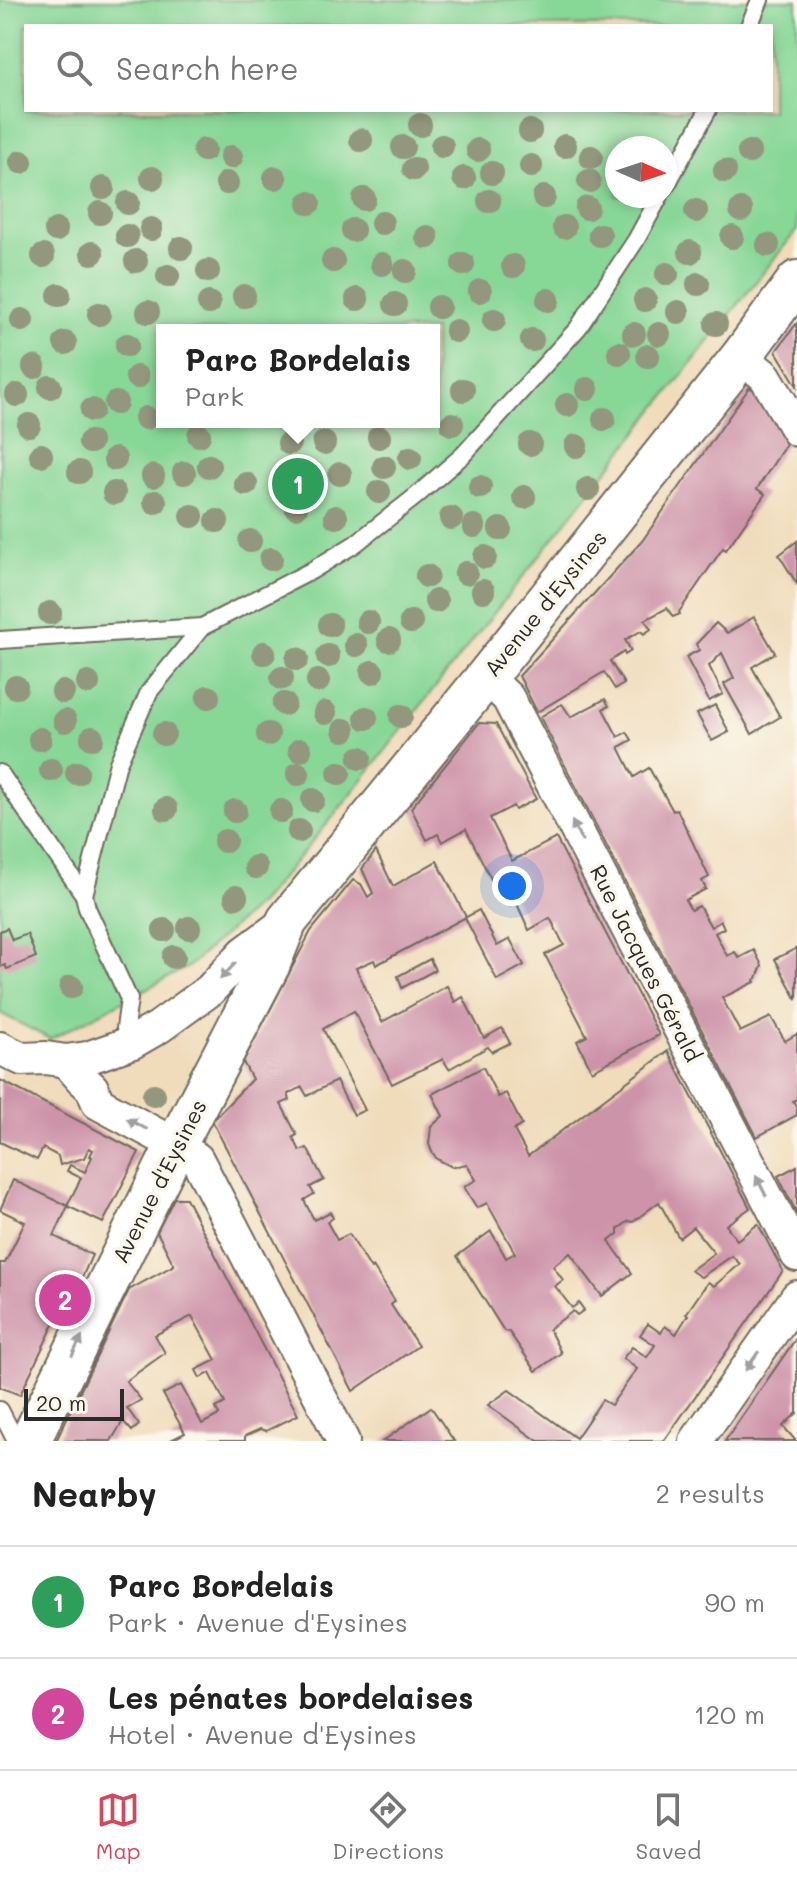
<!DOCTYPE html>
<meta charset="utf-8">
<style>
:root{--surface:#fff;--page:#f2f2f2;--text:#222;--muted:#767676;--line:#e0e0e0;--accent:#d1495b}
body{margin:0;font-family:Mali,sans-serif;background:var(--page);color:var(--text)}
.compass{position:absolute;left:605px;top:136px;width:72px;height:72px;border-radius:50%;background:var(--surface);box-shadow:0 4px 12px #0003;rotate:93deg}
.scale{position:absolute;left:24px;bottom:20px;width:100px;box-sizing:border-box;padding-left:8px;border:4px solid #2b2b2b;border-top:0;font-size:22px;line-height:28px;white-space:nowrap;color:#2b2b2b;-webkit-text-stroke:6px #fbf7ec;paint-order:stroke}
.you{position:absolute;left:512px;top:886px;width:28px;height:28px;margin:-20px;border:6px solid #fff;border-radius:50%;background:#1a73e8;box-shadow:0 0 0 12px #1a73e833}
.badge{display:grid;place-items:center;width:52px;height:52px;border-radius:50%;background:var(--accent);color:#fff;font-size:26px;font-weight:700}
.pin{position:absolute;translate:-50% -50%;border:4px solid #fff;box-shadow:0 2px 8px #0006}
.popup{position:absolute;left:156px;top:324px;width:284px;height:104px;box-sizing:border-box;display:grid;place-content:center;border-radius:0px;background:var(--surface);filter:drop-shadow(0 2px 6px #0005);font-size:26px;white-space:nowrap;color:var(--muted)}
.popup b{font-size:30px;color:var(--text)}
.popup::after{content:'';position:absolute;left:50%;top:100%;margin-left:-16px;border:16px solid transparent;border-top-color:var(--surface)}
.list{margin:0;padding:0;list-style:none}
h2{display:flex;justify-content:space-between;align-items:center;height:104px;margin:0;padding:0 32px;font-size:34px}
h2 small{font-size:26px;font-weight:400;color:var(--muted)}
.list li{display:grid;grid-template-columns:52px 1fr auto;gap:24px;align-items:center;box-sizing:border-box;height:112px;padding:0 32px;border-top:2px solid var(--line)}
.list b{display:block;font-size:30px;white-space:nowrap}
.list p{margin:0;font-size:26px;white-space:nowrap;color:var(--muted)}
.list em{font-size:26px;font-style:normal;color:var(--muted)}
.icon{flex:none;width:44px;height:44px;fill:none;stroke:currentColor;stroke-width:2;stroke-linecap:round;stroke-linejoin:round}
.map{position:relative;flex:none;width:797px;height:1441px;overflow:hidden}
.search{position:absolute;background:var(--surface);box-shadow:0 4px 12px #0003;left:24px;right:24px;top:24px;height:88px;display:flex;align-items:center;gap:20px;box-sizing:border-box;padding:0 28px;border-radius:0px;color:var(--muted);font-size:30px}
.sheet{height:328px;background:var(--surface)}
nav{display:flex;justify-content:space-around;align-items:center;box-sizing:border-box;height:112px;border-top:2px solid var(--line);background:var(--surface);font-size:22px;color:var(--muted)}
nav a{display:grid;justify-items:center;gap:4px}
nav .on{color:var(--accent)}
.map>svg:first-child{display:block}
.green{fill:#87d797;stroke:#598161;stroke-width:2;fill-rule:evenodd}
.building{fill:#cd93a9}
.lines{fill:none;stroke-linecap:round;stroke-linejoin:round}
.service-casing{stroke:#70695d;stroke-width:20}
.minor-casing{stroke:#70695d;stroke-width:36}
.tertiary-casing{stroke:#70695d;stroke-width:44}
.service{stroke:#fff;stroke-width:16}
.minor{stroke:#fff;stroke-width:32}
.tertiary{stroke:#fff;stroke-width:40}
.tree{fill:#93977d}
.oneway{fill:#a0a0a0}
.labels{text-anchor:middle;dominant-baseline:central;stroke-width:7;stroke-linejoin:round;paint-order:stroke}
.street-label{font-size:22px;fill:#2b2b2b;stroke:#fbf7ec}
</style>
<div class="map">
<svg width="797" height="1441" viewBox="0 0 797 1441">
<rect width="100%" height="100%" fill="#fbf7ec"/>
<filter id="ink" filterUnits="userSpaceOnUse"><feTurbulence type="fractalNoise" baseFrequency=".0125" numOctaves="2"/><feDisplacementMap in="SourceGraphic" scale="16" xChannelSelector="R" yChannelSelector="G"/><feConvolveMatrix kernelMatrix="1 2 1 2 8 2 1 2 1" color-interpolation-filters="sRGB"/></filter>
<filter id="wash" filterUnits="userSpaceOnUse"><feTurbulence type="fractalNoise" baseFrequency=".006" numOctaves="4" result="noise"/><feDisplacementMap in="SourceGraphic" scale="32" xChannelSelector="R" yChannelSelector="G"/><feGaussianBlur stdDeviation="1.8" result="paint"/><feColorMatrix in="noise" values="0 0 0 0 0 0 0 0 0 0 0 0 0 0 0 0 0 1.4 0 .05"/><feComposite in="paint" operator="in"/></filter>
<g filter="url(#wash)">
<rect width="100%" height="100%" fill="#f0dcbb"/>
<path class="green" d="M0,0H797V230L332,818L261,902L188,967L50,1039L0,1013ZM26,26H771V110H26ZM617,148H665V196H617ZM162,330H434V422H162Z"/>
<g id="blocks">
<g class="building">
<polygon points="797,323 797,386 776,351"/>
<polygon points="749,388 754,389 786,444 757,489 765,494 726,550 723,548 679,612 680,614 673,617 667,608 645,620 651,629 644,634 641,631 625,640 631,651 625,655 624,652 610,661 624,684 615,689 604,672 537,712 519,676 642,541"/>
<polygon points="797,541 797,584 779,555"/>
<polygon points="754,617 775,653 752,667 780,717 752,734 724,684 734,678 722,653 709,666 723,694 709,701 686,657 699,650 696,644 716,623 727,633"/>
<polygon points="605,699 609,706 603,709 618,737 627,732 632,740 619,747 634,777 649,768 673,811 677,809 709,877 702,881 706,889 685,900 691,910 699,906 711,927 721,921 724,928 715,933 727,956 735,952 739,958 754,950 762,965 757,978 754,980 755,982 722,998 740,1032 771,1017 785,1041 797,1034 797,1099 793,1101 797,1108 797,1115 757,1137 540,717 562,704 571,717"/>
<polygon points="715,705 729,732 712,741 697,714"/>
<polygon points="479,723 496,724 536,799 515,810 513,806 490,818 512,861 556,838 659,1035 592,1071 577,1041 587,1036 545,955 564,945 550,918 529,930 512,893 501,899 466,829 442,842 438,834 427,840 411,808"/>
<polygon points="376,851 393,886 437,861 466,917 376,965 374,960 356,968 382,1022 447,986 455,1002 463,997 484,1038 502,1028 510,1043 492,1052 488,1047 449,1069 443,1059 392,1084 354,1011 323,1029 365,1110 354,1115 336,1081 307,1096 302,1087 288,1094 290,1100 281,1104 297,1135 293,1137 300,1151 307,1148 324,1180 310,1187 314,1194 304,1200 314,1220 330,1212 333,1218 327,1222 337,1240 349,1234 371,1269 373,1267 395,1301 391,1305 418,1346 353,1391 212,1121 252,1079 243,1062 311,931 353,880 361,884 368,897 373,893 362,869"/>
<polygon points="479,910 497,946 510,939 524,965 497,980 465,918"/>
<polygon points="7,928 12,940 27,934 36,957 7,969 5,965 0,967 0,931"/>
<polygon points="797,948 797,1000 775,959"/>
<polygon points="430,959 435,970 402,988 398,976"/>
<polygon points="668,1051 750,1208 726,1225 737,1240 758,1224 783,1271 664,1441 538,1441 488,1405 509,1390 576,1438 602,1400 611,1405 637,1369 623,1358 632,1347 647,1357 655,1345 640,1335 648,1324 661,1333 665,1326 676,1334 688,1315 686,1314 708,1282 714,1286 740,1264 732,1256 701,1277 693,1272 691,1270 714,1253 693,1227 679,1238 659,1202 633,1222 629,1221 618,1229 618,1234 609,1241 632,1273 602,1296 570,1253 553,1266 563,1280 555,1286 572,1308 579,1303 584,1310 577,1315 573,1311 549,1329 561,1353 536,1371 509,1332 504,1331 457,1256 491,1231 506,1258 515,1253 487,1203 477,1208 464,1187 476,1180 467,1164 452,1167 437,1159 432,1152 429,1144 431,1127 443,1116 432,1094 483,1067 498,1097 506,1093 522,1125 514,1130 528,1156"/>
<polygon points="0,1080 139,1152 103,1223 67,1206 81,1178 67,1171 70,1165 85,1172 92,1157 90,1156 93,1150 89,1148 84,1158 60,1165 58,1156 43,1148 37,1160 0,1142"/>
<polygon points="797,1166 797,1214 778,1176"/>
<polygon points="13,1180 68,1206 54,1236 92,1255 80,1282 75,1280 20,1395 0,1387 0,1263 5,1263 25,1222 0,1210"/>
<polygon points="174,1198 186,1198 298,1415 266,1431 260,1429 245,1436 245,1441 169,1441 185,1433 163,1394 181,1385 202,1424 219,1415 216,1408 225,1403 210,1373 200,1378 196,1370 216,1360 192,1316 155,1335 165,1353 126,1381 141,1400 127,1408 139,1425 132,1431 123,1421 111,1441 56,1441 129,1290 174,1265 157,1232"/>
<polygon points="797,1337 797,1413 783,1426 796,1441 725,1441"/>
<polygon points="431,1407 454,1441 383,1441"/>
</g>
</g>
</g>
<g filter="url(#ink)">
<use href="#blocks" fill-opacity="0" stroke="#70695d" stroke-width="2"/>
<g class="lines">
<defs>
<g id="service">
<polyline points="749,26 760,0"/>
<polyline points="665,188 708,110"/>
<polyline points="0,640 202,627 311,571 355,544 415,497 463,455 578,328 636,240 660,196"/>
<polyline points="0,773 84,895"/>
<polyline points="133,1042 125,1028 129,999 87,908 84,895 118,763 149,692 202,627"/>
<polyline points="0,1410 16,1441"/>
</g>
<g id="minor">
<polyline points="741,357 765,376 797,430"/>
<polyline points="486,677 508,698 797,1255"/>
<polyline points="0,1048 22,1059 46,1058 66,1061 87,1058 133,1042 159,1027 210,990 244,953 287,921"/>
<polyline points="66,1061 82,1079 92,1088 98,1103 176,1145 197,1159 343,1441"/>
<polyline points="696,1441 797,1297"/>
</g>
<polyline id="tertiary" points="30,1441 176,1145 269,966 287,921 486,677 741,357 797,281"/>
</defs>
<use href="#service" class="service-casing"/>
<use href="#minor" class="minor-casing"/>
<use href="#tertiary" class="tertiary-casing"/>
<use href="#service" class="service"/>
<use href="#minor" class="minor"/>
<use href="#tertiary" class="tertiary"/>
</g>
<g class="tree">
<circle cx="420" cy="125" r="12"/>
<circle cx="530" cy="131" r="12"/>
<circle cx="361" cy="140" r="12"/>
<circle cx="442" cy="146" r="12"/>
<circle cx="565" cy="146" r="12"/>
<circle cx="403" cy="147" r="12"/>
<circle cx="204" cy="150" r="12"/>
<circle cx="478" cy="150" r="12"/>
<circle cx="749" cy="152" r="12"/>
<circle cx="231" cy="157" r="12"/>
<circle cx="591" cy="157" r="12"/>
<circle cx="21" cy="162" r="12"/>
<circle cx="531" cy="166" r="12"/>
<circle cx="414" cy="169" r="12"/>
<circle cx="725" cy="171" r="12"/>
<circle cx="492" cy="173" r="12"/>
<circle cx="152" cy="178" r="12"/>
<circle cx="275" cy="178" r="12"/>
<circle cx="464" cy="178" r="12"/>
<circle cx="589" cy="181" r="12"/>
<circle cx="227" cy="183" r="12"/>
<circle cx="103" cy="188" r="12"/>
<circle cx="544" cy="197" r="12"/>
<circle cx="364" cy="199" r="12"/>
<circle cx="489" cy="201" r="12"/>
<circle cx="128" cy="203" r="12"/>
<circle cx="309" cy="203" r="12"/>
<circle cx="587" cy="208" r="12"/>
<circle cx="741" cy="210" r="12"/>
<circle cx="696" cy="211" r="12"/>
<circle cx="100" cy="213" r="12"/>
<circle cx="382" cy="223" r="12"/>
<circle cx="564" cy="227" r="12"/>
<circle cx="151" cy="229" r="12"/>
<circle cx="56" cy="230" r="12"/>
<circle cx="353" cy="230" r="12"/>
<circle cx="600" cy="235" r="12"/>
<circle cx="127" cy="236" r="12"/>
<circle cx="427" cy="237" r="12"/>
<circle cx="732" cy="237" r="12"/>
<circle cx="768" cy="245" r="12"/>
<circle cx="181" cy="248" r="12"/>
<circle cx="690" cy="252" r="12"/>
<circle cx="92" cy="253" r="12"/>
<circle cx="43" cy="256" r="12"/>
<circle cx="136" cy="261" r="12"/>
<circle cx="333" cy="261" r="12"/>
<circle cx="382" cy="264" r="12"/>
<circle cx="463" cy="264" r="12"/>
<circle cx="513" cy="266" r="12"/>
<circle cx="208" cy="271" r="12"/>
<circle cx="405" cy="271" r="12"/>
<circle cx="667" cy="274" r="12"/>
<circle cx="168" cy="276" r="12"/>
<circle cx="698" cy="284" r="12"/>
<circle cx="480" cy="291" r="12"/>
<circle cx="59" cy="295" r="12"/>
<circle cx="244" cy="296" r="12"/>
<circle cx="357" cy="299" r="12"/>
<circle cx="548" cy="300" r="12"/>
<circle cx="645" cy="300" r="12"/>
<circle cx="209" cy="303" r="12"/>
<circle cx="395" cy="304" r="12"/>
<circle cx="439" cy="307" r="12"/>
<circle cx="148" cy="312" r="12"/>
<circle cx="678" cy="312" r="12"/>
<circle cx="99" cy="314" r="12"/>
<circle cx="22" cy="320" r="12"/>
<circle cx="494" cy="320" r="12"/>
<circle cx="716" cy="324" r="12"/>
<circle cx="456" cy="331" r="12"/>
<circle cx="634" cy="334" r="12"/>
<circle cx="659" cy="334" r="12"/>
<circle cx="532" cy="340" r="12"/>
<circle cx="65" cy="343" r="12"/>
<circle cx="127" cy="345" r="12"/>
<circle cx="619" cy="353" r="12"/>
<circle cx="648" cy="356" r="12"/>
<circle cx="34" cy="367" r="12"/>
<circle cx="137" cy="377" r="12"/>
<circle cx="50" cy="387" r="12"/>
<circle cx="587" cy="389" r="12"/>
<circle cx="463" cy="390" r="12"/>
<circle cx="17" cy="395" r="12"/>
<circle cx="116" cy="403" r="12"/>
<circle cx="567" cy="405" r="12"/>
<circle cx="92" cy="410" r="12"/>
<circle cx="146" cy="418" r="12"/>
<circle cx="604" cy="419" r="12"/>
<circle cx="452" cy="424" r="12"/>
<circle cx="29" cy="425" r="12"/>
<circle cx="199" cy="435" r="12"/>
<circle cx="379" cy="437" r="12"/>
<circle cx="90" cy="442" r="12"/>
<circle cx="289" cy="443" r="12"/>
<circle cx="324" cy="443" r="12"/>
<circle cx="530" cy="444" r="12"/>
<circle cx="576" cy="446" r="12"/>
<circle cx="41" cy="455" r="12"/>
<circle cx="410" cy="458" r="12"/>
<circle cx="115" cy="459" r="12"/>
<circle cx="209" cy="466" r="12"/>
<circle cx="384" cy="467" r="12"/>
<circle cx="79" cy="472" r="12"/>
<circle cx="184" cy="473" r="12"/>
<circle cx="340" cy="474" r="12"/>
<circle cx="153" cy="476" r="12"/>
<circle cx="293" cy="481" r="12"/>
<circle cx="246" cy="484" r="12"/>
<circle cx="480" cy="487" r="12"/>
<circle cx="588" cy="489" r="12"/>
<circle cx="379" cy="492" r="12"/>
<circle cx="114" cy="493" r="12"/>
<circle cx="524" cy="497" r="12"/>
<circle cx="155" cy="502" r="12"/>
<circle cx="296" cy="507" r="12"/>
<circle cx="192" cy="516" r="12"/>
<circle cx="336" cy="517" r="12"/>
<circle cx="451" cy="518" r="12"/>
<circle cx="217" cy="521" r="12"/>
<circle cx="474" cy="526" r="12"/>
<circle cx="500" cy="529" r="12"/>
<circle cx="250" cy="541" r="12"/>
<circle cx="485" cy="557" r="12"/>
<circle cx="271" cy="559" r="12"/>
<circle cx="466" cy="573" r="12"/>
<circle cx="427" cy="576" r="12"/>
<circle cx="483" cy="591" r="12"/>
<circle cx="436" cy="601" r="12"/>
<circle cx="50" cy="613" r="12"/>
<circle cx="368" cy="622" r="12"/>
<circle cx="411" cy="622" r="12"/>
<circle cx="330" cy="625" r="12"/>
<circle cx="389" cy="640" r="12"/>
<circle cx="356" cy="645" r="12"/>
<circle cx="264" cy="653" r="12"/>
<circle cx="328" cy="656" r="12"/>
<circle cx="297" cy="659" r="12"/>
<circle cx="372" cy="672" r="12"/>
<circle cx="282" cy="678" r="12"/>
<circle cx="318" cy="681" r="12"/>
<circle cx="88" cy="683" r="12"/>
<circle cx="16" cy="687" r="12"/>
<circle cx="63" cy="692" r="12"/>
<circle cx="208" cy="697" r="12"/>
<circle cx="284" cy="704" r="12"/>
<circle cx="325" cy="713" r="12"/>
<circle cx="401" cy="716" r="12"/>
<circle cx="366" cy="718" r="12"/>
<circle cx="65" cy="721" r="12"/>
<circle cx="344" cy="730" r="12"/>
<circle cx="164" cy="734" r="12"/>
<circle cx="268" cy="734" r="12"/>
<circle cx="92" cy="738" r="12"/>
<circle cx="40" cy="739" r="12"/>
<circle cx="300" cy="750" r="12"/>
<circle cx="360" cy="758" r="12"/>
<circle cx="51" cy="770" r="12"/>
<circle cx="77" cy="773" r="12"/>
<circle cx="339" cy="773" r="12"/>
<circle cx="298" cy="774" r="12"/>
<circle cx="313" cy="800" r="12"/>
<circle cx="166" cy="809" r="12"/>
<circle cx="235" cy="811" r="12"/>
<circle cx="281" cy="811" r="12"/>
<circle cx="299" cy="831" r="12"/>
<circle cx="225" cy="841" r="12"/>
<circle cx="256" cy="867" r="12"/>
<circle cx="236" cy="897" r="12"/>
<circle cx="189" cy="928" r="12"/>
<circle cx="164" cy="930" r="12"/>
<circle cx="174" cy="957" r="12"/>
<circle cx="71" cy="987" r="12"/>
<circle cx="154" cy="1095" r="12"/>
</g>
<defs><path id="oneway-solid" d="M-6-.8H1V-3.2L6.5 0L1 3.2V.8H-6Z" transform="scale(2)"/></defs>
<g class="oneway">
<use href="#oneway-solid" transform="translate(577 831) rotate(-117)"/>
<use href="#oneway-solid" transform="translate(228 971) rotate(133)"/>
<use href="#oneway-solid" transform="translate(137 1124) rotate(-152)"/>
<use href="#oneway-solid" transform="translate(761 1186) rotate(-117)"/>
<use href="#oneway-solid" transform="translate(77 1346) rotate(-64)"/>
<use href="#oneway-solid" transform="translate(752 1361) rotate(125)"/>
</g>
</g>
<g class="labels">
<g class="street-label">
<text transform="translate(545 603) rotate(-51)">Avenue d'Eysines</text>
<text transform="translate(646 963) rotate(63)">Rue Jacques Gérald</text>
<text transform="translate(159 1181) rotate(-63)">Avenue d'Eysines</text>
</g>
</g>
</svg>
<svg class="compass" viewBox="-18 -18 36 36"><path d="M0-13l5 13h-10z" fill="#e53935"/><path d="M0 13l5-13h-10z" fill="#767676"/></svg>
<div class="scale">20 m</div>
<div class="you"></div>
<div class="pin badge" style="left:298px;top:484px;background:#2e9e5b">1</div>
<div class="popup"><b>Parc Bordelais</b>Park</div>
<div class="pin badge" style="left:65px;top:1300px;background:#d1479c">2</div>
<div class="search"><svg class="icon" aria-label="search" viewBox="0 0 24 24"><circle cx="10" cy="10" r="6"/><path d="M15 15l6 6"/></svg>Search here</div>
</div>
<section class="sheet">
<h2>Nearby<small>2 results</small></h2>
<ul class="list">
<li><span class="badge" style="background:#2e9e5b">1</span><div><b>Parc Bordelais</b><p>Park · Avenue d'Eysines</p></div><em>90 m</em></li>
<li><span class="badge" style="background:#d1479c">2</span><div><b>Les pénates bordelaises</b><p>Hotel · Avenue d'Eysines</p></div><em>120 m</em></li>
</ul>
</section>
<nav>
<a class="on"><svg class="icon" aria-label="map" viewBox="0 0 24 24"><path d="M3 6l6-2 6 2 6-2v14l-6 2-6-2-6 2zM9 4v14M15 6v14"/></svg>Map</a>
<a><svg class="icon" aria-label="directions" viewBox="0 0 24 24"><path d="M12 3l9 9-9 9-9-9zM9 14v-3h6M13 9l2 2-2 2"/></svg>Directions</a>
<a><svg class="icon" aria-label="saved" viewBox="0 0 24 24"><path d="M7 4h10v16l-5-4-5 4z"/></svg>Saved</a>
</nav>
